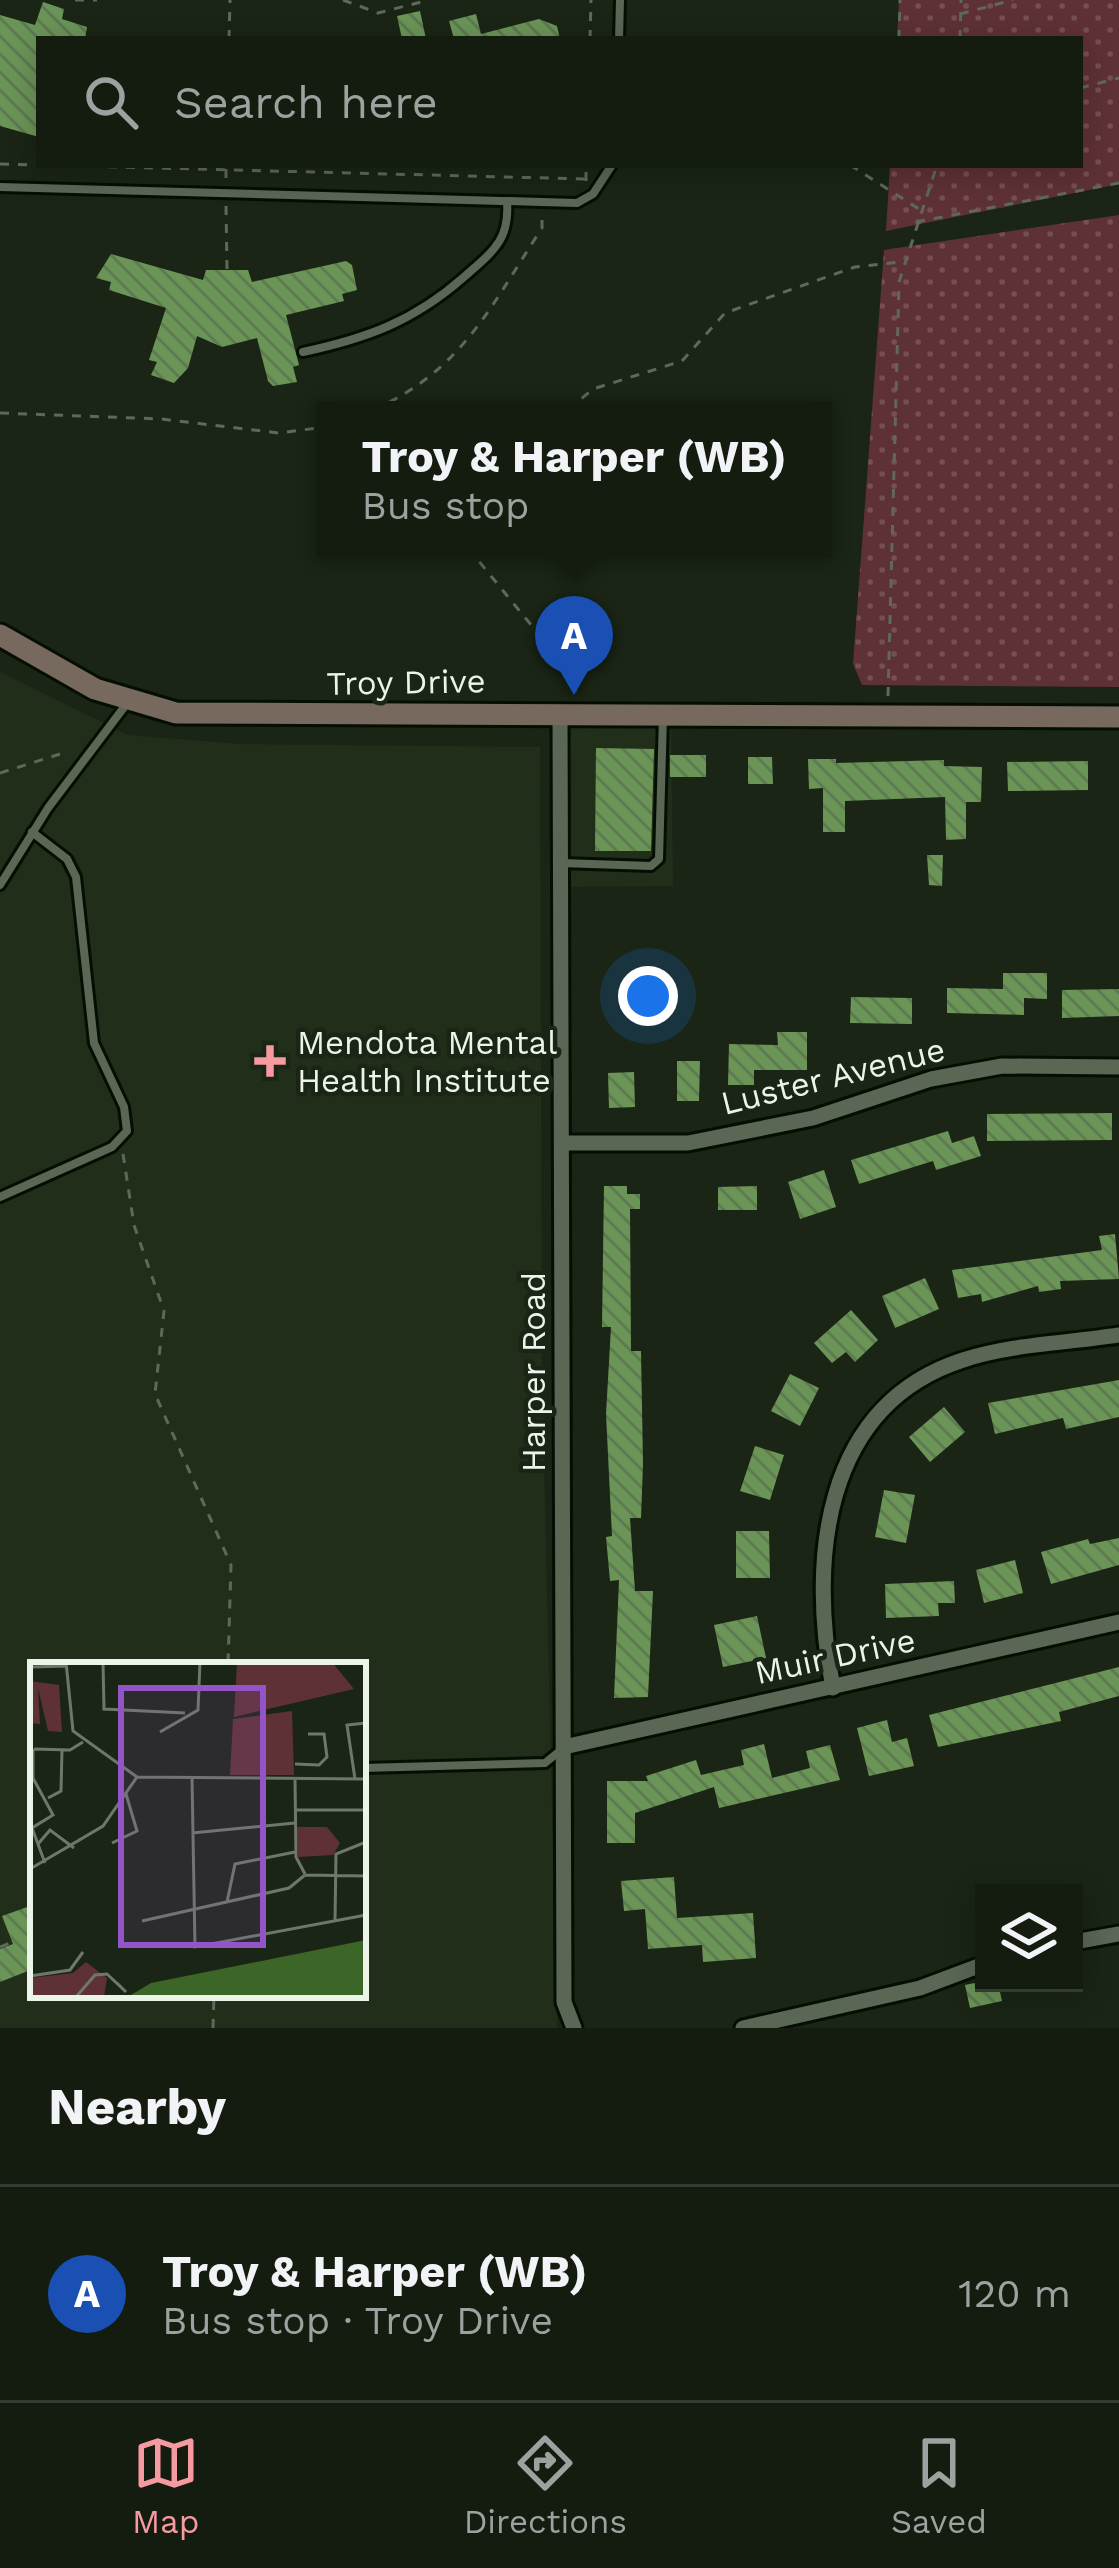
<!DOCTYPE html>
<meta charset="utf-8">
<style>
:root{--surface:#141c10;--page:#21291e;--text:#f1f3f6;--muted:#9da19f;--line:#333a30;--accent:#f49aa0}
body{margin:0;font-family:"Work Sans",sans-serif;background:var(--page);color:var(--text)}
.controls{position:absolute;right:36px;bottom:36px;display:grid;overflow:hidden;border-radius:0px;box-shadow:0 6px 30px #0003}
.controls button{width:108px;height:108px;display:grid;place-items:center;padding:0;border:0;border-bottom:3px solid var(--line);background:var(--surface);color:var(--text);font:60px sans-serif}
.you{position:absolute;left:648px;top:996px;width:42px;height:42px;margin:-30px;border:9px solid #fff;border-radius:50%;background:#1a73e8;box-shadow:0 0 0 18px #1a73e833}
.badge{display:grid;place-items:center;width:78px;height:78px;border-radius:50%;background:var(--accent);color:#fff;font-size:39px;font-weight:700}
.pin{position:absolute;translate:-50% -99px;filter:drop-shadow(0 3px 6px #0008)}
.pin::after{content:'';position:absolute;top:63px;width:42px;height:36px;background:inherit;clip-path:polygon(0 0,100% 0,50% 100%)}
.popup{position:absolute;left:316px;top:401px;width:516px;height:156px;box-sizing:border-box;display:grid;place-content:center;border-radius:0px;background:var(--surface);filter:drop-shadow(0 3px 9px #0005);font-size:39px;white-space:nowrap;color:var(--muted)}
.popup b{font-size:45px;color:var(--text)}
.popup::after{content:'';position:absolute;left:50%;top:100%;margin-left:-24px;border:24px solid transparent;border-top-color:var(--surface)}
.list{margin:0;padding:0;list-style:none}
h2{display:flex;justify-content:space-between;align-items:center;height:156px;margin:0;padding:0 48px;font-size:51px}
h2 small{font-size:39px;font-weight:400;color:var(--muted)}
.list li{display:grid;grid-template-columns:78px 1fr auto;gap:36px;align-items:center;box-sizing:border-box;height:216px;padding:0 48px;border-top:3px solid var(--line)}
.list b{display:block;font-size:45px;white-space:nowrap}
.list p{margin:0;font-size:39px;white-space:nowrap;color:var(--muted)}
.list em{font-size:39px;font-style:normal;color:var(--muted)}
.icon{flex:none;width:66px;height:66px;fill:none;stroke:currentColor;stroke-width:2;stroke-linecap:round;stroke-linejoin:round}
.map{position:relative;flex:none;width:1119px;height:2028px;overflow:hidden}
.search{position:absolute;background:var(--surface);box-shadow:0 6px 30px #0003;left:36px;right:36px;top:36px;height:132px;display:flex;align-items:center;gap:30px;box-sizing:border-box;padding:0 42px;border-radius:0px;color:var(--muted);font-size:45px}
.sheet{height:372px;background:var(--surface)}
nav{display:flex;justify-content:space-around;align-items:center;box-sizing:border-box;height:168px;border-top:3px solid var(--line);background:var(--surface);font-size:33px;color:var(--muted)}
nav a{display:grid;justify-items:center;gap:6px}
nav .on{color:var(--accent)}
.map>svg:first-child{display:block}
.built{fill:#212f1a;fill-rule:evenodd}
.park{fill:url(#park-dots)}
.building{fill:url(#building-back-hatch)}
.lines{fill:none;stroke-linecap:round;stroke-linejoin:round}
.lane-casing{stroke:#050e02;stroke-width:14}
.street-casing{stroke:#050e02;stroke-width:21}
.secondary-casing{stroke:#050e02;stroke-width:27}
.path{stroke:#5f695b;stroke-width:3;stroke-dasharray:9 9;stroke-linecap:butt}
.lane{stroke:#5a6755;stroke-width:8}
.street{stroke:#5a6755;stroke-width:15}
.secondary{stroke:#77695e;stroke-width:21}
.poi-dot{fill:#f49aa0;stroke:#1a2515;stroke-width:4.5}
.labels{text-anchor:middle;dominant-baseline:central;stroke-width:9;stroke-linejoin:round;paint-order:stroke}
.street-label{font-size:33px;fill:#ecf3e9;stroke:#1a2515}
.poi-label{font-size:33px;fill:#ecf3e9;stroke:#1a2515;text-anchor:start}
.inset-road{fill:none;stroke:#6e776a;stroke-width:3}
.view{fill:#9254c7;fill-opacity:0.15;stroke:#9254c7;stroke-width:6}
.inset-edge{fill:none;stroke:#ecf3e9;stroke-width:6}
</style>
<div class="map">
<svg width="1119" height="2028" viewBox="0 0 1119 2028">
<defs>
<pattern id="park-dots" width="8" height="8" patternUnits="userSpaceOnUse" patternTransform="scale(3)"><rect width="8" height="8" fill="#5e3135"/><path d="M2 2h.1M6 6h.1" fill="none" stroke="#754f52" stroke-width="1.8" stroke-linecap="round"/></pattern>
<pattern id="building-back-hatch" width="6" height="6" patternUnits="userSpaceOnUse" patternTransform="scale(3)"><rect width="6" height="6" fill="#6b9557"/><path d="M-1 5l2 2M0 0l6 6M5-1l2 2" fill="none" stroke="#5e7a51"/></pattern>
</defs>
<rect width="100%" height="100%" fill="#1a2515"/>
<g class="built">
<path d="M0,672L128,735L240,744L540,747L542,1375L557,2028H0ZM33,1665H363V1995H33Z"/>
<polygon points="560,714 671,715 673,886 560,887"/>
</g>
<g class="park">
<polygon points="899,0 1119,0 1119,184 886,231 890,165 1080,165 1080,39 897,39"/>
<polygon points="1119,215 1119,687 862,685 853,664 884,250"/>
</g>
<g class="building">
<polygon points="43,2 64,9 62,19 87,27 85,39 39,39 39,137 0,126 0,15 35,25"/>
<polygon points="420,11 426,39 402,39 397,16"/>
<polygon points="476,14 481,34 539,19 557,26 560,39 454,39 449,21"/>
<polygon points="111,254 203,280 206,270 248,270 252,282 346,261 352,265 357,290 342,294 344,301 286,315 299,365 293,367 297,382 273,386 268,381 257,338 222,347 197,336 188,368 174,383 151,375 157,362 149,360 166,308 109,290 111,282 96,278"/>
<polygon points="596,748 654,749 651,851 595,851"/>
<rect x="670" y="755" width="36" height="22"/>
<polygon points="748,757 772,757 773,784 748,784"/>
<polygon points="808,759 836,759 836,763 944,760 944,766 982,767 981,802 966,802 966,839 946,840 945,797 845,801 845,832 823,832 823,788 809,789"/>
<polygon points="1088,761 1088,790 1008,791 1007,762"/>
<polygon points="927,855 943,855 942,886 929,885"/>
<polygon points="1003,973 1047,973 1047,999 1024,998 1024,1015 947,1013 947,988 1003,989"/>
<polygon points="1119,989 1119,1016 1062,1018 1062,990"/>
<polygon points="851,997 912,998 912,1024 850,1023"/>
<polygon points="777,1032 807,1032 807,1070 754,1070 754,1085 728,1085 729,1044 778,1045"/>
<polygon points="677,1061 700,1061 699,1101 677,1101"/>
<polygon points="634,1072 635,1107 609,1108 608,1073"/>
<polygon points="1112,1113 1112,1140 987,1141 987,1114"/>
<polygon points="948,1131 952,1143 974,1136 981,1156 936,1170 933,1161 859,1184 851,1160"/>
<polygon points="824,1170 836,1207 800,1219 788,1182"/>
<polygon points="604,1186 627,1186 627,1194 640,1194 640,1209 630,1209 631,1351 641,1351 643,1464 641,1518 630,1518 635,1591 653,1591 648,1697 614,1698 619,1580 610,1581 606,1537 612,1536 606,1414 611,1327 602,1327"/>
<polygon points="757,1186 757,1210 718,1210 718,1187"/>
<polygon points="1115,1234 1119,1279 1060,1281 1061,1289 1039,1292 1038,1286 982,1302 981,1294 958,1298 952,1270 1102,1250 1099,1236"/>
<polygon points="925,1278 939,1309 895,1328 882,1296"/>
<polygon points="851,1310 878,1340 855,1362 846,1352 832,1363 814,1343"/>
<polygon points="790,1374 819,1388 800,1426 771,1411"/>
<polygon points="1119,1380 1119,1417 1066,1429 1063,1418 995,1434 988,1403"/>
<polygon points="944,1407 965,1432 930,1462 909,1437"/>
<polygon points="755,1446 784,1455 770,1500 740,1491"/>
<polygon points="884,1490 915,1495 906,1543 875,1537"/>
<polygon points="736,1531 769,1531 770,1578 736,1578"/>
<polygon points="1119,1538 1119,1565 1051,1584 1041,1552 1088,1539 1090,1544"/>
<polygon points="1015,1560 1023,1593 984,1603 976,1570"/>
<polygon points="954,1581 955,1603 938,1603 939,1616 886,1618 885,1584"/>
<polygon points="757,1616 766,1658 723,1667 714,1625"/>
<polygon points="1119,1667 1119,1696 1059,1712 1061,1721 938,1747 929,1715"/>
<polygon points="887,1720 892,1742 907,1738 914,1766 869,1776 857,1728"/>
<polygon points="764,1744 772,1778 810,1768 806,1751 830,1745 840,1780 719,1808 714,1787 635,1813 635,1843 607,1843 607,1781 648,1781 646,1776 696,1760 701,1775 744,1765 741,1750"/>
<polygon points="674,1877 677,1918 753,1913 756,1958 703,1962 702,1945 648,1949 645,1909 624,1911 621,1881"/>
<polygon points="33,1905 33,1969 0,1982 0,1949 13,1944 2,1916"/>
<polygon points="984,1981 998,1983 1002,2001 970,2008 965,1985"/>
</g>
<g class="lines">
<defs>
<g id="lane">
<polyline points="619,39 620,0"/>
<polyline points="0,187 577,203 593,194 612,165"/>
<path d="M303,352C368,338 414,321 464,277C492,252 510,241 507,201"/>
<polyline points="561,863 651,866 659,859 663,717"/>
<polyline points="0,885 48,808 128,702"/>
<polyline points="0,1197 112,1147 127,1131 124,1107 94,1043 76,877 67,859 32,832"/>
<polyline points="363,1768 545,1763 561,1750"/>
</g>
<g id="street">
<polyline points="560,714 564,2002 574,2028"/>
<polyline points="563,1143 688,1143 813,1118 931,1079 1002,1066 1119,1067"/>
<path d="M833,1688C809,1562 821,1406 963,1360C1011,1344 1069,1343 1119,1335"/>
<polyline points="564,1747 1119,1622"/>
<polyline points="1074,1942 1119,1934"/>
<polyline points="743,2028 920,1988 984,1964"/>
</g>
<polyline id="secondary" points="0,635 95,689 176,713 1119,717"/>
</defs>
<use href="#lane" class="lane-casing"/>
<use href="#street" class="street-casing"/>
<use href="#secondary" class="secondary-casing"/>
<g class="path">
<polyline points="75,0 97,0"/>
<polyline points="343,0 378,13 429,0"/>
<polyline points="960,14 1013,0"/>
<polyline points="229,39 230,0"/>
<polyline points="590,39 591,0"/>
<polyline points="899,39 900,0"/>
<polyline points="960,39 961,0"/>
<polyline points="1080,88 1119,78"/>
<polyline points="0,164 585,179"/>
<polyline points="850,165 919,209"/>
<polyline points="226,178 226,165"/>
<polyline points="586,181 586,165"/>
<polyline points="226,206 227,270"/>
<polyline points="916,222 1119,183"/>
<path d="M373,410C463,370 490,307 542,228V215"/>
<polyline points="568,410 593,389 682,361 725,313 855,267 899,262"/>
<polyline points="0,413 161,419 279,433 325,427"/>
<polyline points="468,548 559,659 576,692"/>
<polyline points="888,696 899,282 937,165"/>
<polyline points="0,773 60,754"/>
<polyline points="123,1154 134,1225 164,1311 155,1394 231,1565 228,1665"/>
<polyline points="0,1947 10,1943"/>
<polyline points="213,2028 214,1995"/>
</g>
<use href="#lane" class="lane"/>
<use href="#street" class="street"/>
<use href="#secondary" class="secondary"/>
</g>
<path class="poi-dot" d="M264 1043h12v12h12v12h-12v12h-12v-12h-12v-12h12z"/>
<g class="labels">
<g class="street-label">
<text transform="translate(406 682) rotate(-1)">Troy Drive</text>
<text transform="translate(833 1076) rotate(-14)">Luster Avenue</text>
<text transform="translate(533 1372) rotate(-90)">Harper Road</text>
<text transform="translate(835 1656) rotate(-12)">Muir Drive</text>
</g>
<g class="poi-label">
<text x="297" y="1042">Mendota Mental<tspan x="297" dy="38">Health Institute</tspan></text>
</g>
</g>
<g transform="translate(30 1662)">
<rect width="336" height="336" fill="#1a2515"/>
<path d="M0,19L29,23L32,70L18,69L8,26L10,62L0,61ZM56,300L77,316L74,335L0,336V316L43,311Z" fill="#5e3135"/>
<path d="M207,0H302L324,27L204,55ZM262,49L264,113H200L203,57ZM267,165H297L310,181L303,193L268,195Z" fill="#5e3135"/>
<path d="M336,278V336H96L121,321Z" fill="#3c6528"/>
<path class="inset-road" d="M36,0L43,69L107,115L336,117M73,0L74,47L155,51M0,5L36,4M130,70L168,48L170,0M3,87V116L23,153L2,166L15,201M4,87L40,88L53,80M265,102L289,103L297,95L294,72H278M162,116L165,285L336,253M265,117L266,195L275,212M325,117L317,63L336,61M18,136L31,129L32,88M265,148H336M162,171L265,161M82,181L107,169L96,132M8,182L20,168L44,186M0,207L73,164L107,115M275,213L336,214M197,240L205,202L265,190M112,259L259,226L275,213M305,259L306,192L336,180M0,314L40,308L53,290M45,336L65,313L77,312L96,330L87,321"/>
<path class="view" d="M91,26H233V283H91Z"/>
<rect width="336" height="336" class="inset-edge"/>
</g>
</svg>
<div class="controls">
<button><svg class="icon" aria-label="layers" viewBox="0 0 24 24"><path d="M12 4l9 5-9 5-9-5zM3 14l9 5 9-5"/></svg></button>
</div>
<div class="you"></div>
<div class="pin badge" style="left:574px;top:695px;background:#1a4fb4">A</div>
<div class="popup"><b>Troy &amp; Harper (WB)</b>Bus stop</div>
<div class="search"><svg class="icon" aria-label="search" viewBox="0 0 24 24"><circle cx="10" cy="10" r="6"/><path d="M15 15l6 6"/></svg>Search here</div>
</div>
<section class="sheet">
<h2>Nearby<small></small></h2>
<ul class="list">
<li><span class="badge" style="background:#1a4fb4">A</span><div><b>Troy &amp; Harper (WB)</b><p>Bus stop · Troy Drive</p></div><em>120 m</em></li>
</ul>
</section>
<nav>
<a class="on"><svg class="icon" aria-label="map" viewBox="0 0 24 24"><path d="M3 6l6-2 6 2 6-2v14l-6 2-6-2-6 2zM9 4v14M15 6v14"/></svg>Map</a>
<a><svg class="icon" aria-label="directions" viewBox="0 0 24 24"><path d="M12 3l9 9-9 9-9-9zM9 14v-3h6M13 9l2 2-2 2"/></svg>Directions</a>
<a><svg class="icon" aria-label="saved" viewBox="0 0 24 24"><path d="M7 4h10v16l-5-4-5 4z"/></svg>Saved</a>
</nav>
